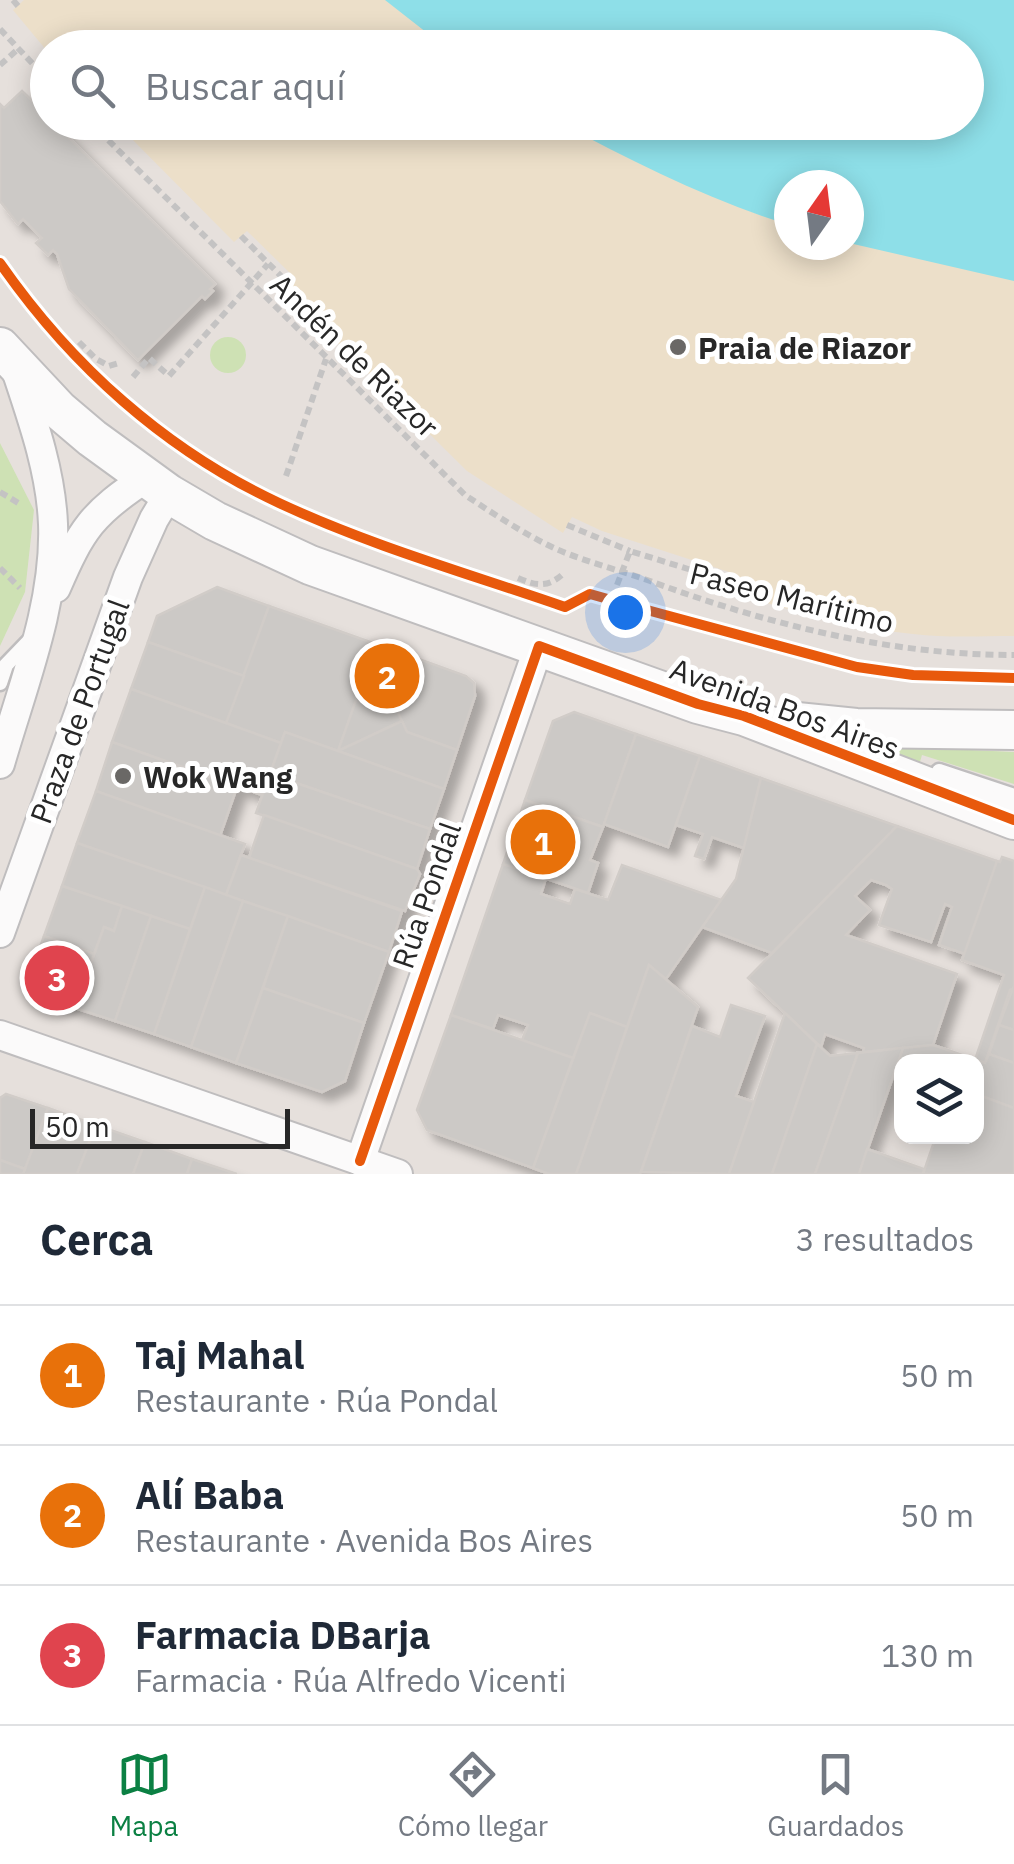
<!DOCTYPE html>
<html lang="es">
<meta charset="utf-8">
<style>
:root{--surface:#fff;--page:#f2f2f3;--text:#1f2937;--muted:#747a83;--line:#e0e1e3;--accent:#0b8043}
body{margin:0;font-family:"IBM Plex Sans",sans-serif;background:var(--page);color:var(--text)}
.controls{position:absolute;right:30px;bottom:30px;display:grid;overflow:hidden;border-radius:20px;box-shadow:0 5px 25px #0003}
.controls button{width:90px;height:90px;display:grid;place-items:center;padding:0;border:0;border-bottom:2px solid var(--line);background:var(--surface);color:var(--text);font:50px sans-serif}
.compass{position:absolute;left:774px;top:170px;width:90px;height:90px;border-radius:50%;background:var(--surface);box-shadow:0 5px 25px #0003;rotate:14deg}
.scale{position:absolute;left:30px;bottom:25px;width:260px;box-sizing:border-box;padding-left:10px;border:5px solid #272727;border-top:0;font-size:28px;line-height:35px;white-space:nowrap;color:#272727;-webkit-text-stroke:8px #fff;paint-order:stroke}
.you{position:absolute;left:625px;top:612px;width:35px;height:35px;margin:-25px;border:8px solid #fff;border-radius:50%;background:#1a73e8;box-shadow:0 0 0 15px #1a73e833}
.badge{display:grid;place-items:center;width:65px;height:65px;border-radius:50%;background:var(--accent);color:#fff;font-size:32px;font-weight:700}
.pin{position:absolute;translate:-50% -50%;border:5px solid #fff;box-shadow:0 2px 10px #0006}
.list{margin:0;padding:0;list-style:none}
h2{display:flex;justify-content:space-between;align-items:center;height:130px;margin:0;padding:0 40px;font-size:42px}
h2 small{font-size:32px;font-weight:400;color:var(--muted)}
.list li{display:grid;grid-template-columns:65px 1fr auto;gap:30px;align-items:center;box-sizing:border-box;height:140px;padding:0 40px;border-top:2px solid var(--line)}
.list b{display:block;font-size:38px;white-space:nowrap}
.list p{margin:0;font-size:32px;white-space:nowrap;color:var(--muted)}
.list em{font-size:32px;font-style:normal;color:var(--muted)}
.icon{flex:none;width:55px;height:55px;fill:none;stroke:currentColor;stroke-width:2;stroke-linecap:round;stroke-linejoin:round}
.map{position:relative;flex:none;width:1014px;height:1174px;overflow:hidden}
.search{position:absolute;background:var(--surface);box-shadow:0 5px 25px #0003;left:30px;right:30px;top:30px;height:110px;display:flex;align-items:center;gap:25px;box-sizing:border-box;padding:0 35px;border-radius:55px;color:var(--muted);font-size:38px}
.sheet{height:550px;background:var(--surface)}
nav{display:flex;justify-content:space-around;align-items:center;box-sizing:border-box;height:140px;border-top:2px solid var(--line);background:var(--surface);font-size:28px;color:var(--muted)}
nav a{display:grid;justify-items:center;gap:5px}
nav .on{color:var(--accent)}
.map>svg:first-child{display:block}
.green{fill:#cee1b4}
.sand{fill:#ecdfc9;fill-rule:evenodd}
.water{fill:#8edfe8}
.building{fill:#ccc9c6;stroke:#d1ccc8;stroke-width:2.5;filter:url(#shadow)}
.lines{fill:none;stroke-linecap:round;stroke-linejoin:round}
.lane-casing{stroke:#bfbdbe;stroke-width:19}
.street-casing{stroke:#bfbdbe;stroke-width:32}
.secondary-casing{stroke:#bfbdbe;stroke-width:42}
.path{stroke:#c4c3c3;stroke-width:6;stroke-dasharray:8 5;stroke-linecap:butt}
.lane{stroke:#fbfafa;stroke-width:14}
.street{stroke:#fbfafa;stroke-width:28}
.secondary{stroke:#fbfafa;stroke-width:38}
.cycleway-casing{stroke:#fff;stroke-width:16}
.cycleway{stroke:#e8590c;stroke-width:10}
.poi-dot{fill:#6a6866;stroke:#fff;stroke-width:4}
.labels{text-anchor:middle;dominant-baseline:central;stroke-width:10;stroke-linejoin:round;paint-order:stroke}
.poi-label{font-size:30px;font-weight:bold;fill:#272727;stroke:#fff;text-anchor:start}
.street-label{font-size:30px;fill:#272727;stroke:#fff}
</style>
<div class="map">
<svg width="1014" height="1174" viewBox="0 0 1014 1174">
<defs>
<filter id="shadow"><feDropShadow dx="9" dy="9" stdDeviation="5" flood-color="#0004"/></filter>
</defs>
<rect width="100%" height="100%" fill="#e6e0dc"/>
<g class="green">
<circle cx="228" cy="355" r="18"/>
<polygon points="0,443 34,510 25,592 0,646"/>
<polygon points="884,746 1014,752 1014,784 922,755 917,772 877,752"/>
</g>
<g class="sand">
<polygon points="24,0 492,0 564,47 48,48 47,51 13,10"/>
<path d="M116,123H718L1014,188V636C981,636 946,638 913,634C848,628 786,609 724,590L729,572L602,531L572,517L563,533L467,471L282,288L293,276L247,231L234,242ZM789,185H849V245H789Z"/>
</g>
<path class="water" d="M385,0H1014V281L849,243V185H789V225C709,200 634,162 560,123L966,122V48L445,47Z"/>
<g class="building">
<polygon points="22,91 48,116 48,122 53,122 215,284 210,289 213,291 205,299 202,296 138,360 69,289 57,254 53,250 48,255 36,243 42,238 23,219 18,224 0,201 0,104 4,108"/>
<polygon points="217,587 269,606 244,676 148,642 157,616"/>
<polygon points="269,606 376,644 338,751 285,732 281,743 226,723"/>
<polygon points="148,642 244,676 226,723 131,689"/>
<polygon points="376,644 416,658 397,710 402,721 338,751"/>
<polygon points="416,658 466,676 474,683 475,696 457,750 407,732 397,710"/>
<polygon points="131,689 281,743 262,795 112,742"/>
<polygon points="574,712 636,734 603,827 525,800 553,721"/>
<polygon points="402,721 407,732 457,750 444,789 338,751"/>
<polygon points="285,732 444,789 430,829 270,774"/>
<polygon points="636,734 700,756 668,847 604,824"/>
<polygon points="112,742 237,787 220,836 96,791"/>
<polygon points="700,756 761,778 744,848 712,837 704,859 695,856 703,834 676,825"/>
<polygon points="270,774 430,829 417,869 256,813"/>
<polygon points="761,778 897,826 772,953 702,927 736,879"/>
<polygon points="96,791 245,844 226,895 77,843"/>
<polygon points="525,800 603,827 590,860 598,863 588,893 503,864"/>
<polygon points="264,815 417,869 420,874 405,911 249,858"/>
<polygon points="897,826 997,861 994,871 965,954 939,945 952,907 945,904 931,942 879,925 892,889 886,885 871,880 855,896 870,910 846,935 957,974 933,1045 863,1052 864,1048 825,1034 821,1047 748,978"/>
<polygon points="77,843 205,887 190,929 62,886"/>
<polygon points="241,855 402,911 389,952 226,895"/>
<polygon points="1002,857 1014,861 1014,988 1010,990 985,1063 975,1060 1004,975 962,960 997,861 1000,862"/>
<polygon points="503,864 546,878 541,894 570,904 575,889 608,900 622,865 721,900 666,979 649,965 627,1027 590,1013 573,1058 522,1040 528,1025 498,1015 493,1029 451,1015"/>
<polygon points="62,886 122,906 114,931 104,927 94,954 44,936"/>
<polygon points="205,887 243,901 191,1047 154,1034"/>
<polygon points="243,901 288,916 236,1063 191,1047"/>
<polygon points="122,906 151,916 115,1021 75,1008 104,927 114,931"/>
<polygon points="151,916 190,929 154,1034 115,1021"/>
<polygon points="288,916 389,952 364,1023 263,988"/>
<polygon points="44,936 94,954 75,1008 43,996 31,972"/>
<polygon points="649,965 698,1007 675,1075 640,1174 576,1174"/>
<polygon points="263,988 364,1023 345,1081 322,1092 236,1063"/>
<polygon points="1013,988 1014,988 1014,1030 999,1025"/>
<polygon points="731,1005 765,1016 736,1096 754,1102 729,1174 641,1172 692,1026 720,1037"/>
<polygon points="590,1013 627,1027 576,1174 549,1174 533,1168"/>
<polygon points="785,1013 817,1044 782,1145 772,1174 729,1174"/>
<polygon points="451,1015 573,1058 533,1168 427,1130 417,1110"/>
<polygon points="999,1025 1014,1030 1014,1063 989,1054"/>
<polygon points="817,1044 830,1056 858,1053 815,1174 772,1174"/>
<polygon points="933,1045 985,1063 989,1054 1014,1063 1014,1108 976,1094 976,1062 902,1062 902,1067 897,1065 903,1048"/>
<polygon points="903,1048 859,1174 815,1174 858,1053"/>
<polygon points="6,1094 48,1108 25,1169 0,1160 0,1098"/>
<polygon points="976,1094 1014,1108 1014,1174 923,1174 936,1136 976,1136"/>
<polygon points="48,1108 96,1125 77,1174 23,1174"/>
<polygon points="96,1125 145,1142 133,1174 77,1174"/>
<polygon points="145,1142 192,1159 187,1174 133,1174"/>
<polygon points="867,1149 924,1169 923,1174 859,1174"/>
<polygon points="192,1159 237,1174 187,1174"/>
<polygon points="0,1160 25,1169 23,1174 0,1174"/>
</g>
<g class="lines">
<defs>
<g id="lane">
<polyline points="0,683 6,665 31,639"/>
<polyline points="939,771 1014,796"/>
</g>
<g id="street">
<path d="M56,588C81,530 92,513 146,478"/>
<path d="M0,764C22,687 56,605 53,524C51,471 32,418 15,367"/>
<polyline points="0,933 128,577 154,519 169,494"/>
<polyline points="0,1035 398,1174"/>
<polyline points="360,1161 539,646"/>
</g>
<g id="secondary">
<polyline points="0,347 59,410 92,438 169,494 215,521 310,565 698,704 744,716 1014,820"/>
<polyline points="797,722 856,728 1014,730"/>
</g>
</defs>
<use href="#lane" class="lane-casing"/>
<use href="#street" class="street-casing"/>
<use href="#secondary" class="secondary-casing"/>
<g class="path">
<polyline points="13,0 18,6"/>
<polyline points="0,29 48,80"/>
<polyline points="0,65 17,50"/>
<path d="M90,122L465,495C494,514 524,534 556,549C586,562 619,570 650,581C767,624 889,655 1014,655"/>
<polyline points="241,236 287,282"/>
<polyline points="79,342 96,359 109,366 119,363"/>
<polyline points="133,377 149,358 169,376 268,264"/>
<polyline points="286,476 326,359"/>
<polyline points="0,492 20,504"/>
<polyline points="567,525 630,551"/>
<polyline points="0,568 20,588"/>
<path d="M518,578C537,586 548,588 564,573"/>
<polyline points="617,585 630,551 727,581"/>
</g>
<use href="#lane" class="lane"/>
<use href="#street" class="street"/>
<use href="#secondary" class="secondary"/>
<defs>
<g id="cycleway">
<path d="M0,263C71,365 165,450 279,503C371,546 470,574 565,607L590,594L636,607"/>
<polyline points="627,597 636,607 857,667 913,675 1014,678"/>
<polyline points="360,1161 539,646 698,704 744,716 1014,820"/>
</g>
</defs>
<use href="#cycleway" class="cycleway-casing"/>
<use href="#cycleway" class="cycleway"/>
</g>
<g class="poi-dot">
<circle cx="678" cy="347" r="10"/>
<circle cx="123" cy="776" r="10"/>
</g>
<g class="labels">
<g class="poi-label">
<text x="698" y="347">Praia de Riazor</text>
<text x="143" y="776">Wok Wang</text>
</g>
<g class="street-label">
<text transform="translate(355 355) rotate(44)">Andén de Riazor</text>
<text transform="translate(792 597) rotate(14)">Paseo Marítimo</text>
<text transform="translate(785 708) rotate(20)">Avenida Bos Aires</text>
<text transform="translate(79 711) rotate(-70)">Praza de Portugal</text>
<text transform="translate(426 895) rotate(-71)">Rúa Pondal</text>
</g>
</g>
</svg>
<div class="controls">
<button><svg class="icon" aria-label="layers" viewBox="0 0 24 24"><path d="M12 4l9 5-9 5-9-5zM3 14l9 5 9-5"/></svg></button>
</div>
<svg class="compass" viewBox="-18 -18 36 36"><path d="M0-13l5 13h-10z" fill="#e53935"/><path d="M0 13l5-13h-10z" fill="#747a83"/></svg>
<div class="scale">50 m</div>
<div class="you"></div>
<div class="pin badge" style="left:543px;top:842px;background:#e8710a">1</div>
<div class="pin badge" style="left:387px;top:676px;background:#e8710a">2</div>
<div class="pin badge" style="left:57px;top:978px;background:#e0444e">3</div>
<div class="search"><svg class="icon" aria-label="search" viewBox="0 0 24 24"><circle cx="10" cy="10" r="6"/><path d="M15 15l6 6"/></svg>Buscar aquí</div>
</div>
<section class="sheet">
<h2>Cerca<small>3 resultados</small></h2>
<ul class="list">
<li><span class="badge" style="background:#e8710a">1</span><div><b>Taj Mahal</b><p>Restaurante · Rúa Pondal</p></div><em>50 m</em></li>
<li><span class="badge" style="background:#e8710a">2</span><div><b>Alí Baba</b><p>Restaurante · Avenida Bos Aires</p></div><em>50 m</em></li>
<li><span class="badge" style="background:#e0444e">3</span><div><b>Farmacia DBarja</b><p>Farmacia · Rúa Alfredo Vicenti</p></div><em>130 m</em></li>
</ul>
</section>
<nav>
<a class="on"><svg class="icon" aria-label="map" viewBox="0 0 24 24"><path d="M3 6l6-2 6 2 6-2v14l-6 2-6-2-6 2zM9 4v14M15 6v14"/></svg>Mapa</a>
<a><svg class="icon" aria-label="directions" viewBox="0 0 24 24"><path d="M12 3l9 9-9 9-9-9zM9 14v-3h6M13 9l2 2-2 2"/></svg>Cómo llegar</a>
<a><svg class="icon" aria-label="saved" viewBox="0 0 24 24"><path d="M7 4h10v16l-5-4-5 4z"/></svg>Guardados</a>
</nav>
